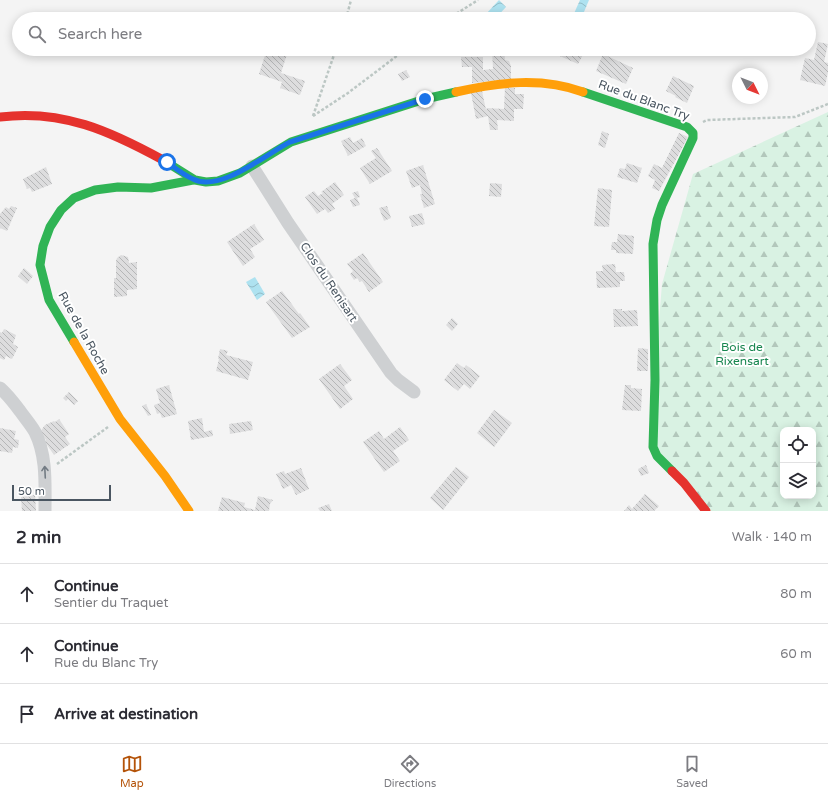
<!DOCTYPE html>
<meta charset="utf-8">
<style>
:root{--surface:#fff;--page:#f2f2f3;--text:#2b2b33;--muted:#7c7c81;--line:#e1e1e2;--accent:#b45309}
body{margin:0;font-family:"Varela Round",sans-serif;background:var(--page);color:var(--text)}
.controls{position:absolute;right:12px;bottom:12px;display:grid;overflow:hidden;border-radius:8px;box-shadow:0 2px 10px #0003}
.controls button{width:36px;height:36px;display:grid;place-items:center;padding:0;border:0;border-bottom:1px solid var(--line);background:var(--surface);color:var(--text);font:20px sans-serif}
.compass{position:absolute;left:732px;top:68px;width:36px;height:36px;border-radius:50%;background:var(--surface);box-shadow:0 2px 10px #0003;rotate:132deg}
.scale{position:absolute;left:12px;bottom:10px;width:99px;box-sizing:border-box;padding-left:4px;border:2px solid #4a5661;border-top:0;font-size:11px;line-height:14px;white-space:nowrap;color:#4a5661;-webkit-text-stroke:3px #fff;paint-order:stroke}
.stop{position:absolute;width:12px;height:12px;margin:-9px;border:3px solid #1a73e8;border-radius:50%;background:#fff}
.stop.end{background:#1a73e8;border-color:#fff;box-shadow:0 1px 4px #0008}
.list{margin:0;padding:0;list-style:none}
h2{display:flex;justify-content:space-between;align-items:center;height:52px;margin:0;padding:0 16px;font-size:17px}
h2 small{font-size:13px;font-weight:400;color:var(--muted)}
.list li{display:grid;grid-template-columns:26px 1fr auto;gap:12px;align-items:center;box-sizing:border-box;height:60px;padding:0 16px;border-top:1px solid var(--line)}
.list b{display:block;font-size:15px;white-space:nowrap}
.list p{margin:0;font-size:13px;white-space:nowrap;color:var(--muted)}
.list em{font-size:13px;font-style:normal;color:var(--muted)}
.icon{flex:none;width:22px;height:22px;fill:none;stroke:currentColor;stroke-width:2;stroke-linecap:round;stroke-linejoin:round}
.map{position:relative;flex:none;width:828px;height:511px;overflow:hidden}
.search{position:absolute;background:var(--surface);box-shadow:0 2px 10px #0003;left:12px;right:12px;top:12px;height:44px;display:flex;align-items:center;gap:10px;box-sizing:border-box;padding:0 14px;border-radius:22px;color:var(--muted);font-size:15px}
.sheet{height:232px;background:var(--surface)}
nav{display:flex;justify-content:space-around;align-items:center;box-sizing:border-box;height:56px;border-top:1px solid var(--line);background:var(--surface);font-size:11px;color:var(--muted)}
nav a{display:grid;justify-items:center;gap:2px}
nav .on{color:var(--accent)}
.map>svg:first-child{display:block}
.forest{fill:url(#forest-firs);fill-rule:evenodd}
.water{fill:url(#water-waves)}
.building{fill:url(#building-back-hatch)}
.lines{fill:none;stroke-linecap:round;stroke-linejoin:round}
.path{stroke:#bcc7c4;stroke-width:2.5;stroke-dasharray:3 2;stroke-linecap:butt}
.street{stroke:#ced0d2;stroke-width:13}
.fast{stroke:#30b455;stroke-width:9}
.slow{stroke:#ff9f0a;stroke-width:9}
.jam{stroke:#e5322d;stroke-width:9}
.oneway{stroke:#727b83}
.route{stroke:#1a73e8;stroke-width:5}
.labels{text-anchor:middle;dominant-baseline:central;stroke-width:4;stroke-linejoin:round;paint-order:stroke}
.street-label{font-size:12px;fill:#4a5661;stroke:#fff}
.park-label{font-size:12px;fill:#17864f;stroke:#fff}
</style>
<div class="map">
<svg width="828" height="511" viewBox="0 0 828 511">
<defs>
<pattern id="forest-firs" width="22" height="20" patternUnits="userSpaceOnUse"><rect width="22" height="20" fill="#d9f2e3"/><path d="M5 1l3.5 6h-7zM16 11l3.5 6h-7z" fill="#b2c7bb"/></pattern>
<pattern id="water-waves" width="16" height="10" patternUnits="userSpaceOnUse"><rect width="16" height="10" fill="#aee2f0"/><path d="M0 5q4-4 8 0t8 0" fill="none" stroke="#90bac6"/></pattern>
<pattern id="building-back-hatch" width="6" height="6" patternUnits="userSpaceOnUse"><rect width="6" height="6" fill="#ddddde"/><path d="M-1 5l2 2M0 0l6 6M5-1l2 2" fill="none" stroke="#b5b6b7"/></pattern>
</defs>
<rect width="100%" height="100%" fill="#f4f4f4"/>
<path class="forest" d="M828,112V511H706L649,442L662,284L693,174ZM783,430H813V496H783Z"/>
<g class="water">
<polygon points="499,0 506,7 495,19 489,19 485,15"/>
<polygon points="580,0 589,0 581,19 572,18"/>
<polygon points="255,277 265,294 257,300 246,282"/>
</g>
<g class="building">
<polygon points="818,42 828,44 824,62 828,63 828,72 825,86 800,80 805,58 814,60"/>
<polygon points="267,49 283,49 288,51 281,73 305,81 300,95 280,88 282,82 259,74"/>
<polygon points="492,49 504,49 505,60 509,61 511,66 511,79 472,83 472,67 462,67 461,57 483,57 483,70 493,69"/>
<polygon points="555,49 586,49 578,64 553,53"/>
<polygon points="603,54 633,68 626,84 596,71"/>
<polygon points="406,70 410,77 402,81 398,74"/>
<polygon points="673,76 694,86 687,103 675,97 676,96 666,91"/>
<polygon points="505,87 515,88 515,94 524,94 523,109 514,109 514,121 497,120 498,130 490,130 488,116 476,119 471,93 482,91 486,110 487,108 504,109"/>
<polygon points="602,131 609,134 605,148 598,145"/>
<polygon points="679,133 688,137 659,191 652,188 655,180 648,176 654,164 662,168"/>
<polygon points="350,137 353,143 362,138 366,146 348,156 341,141"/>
<polygon points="377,148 392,171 370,184 360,168 376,158 371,151"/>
<polygon points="627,163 642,168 637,183 617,177 620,168 625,169"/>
<polygon points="423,165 435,204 424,208 420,194 422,194 420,185 412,188 406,171"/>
<polygon points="46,167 52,184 32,192 30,188 27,189 23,179"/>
<polygon points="335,182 344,195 332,204 335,209 328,213 325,209 317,214 305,197 314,191 318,196 323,193 321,192"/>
<polygon points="490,183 502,184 501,197 489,196"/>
<polygon points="598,188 612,190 609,227 594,226"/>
<polygon points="358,191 360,197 357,198 360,205 353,207 350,200 355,198 352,193"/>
<polygon points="11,206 17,208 7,231 0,228 0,214 6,207 9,209"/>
<polygon points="387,206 391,218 384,221 379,208"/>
<polygon points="422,213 425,224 412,227 409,216"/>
<polygon points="254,224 264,240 250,249 255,257 243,266 227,242"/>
<polygon points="618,234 634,236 633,254 616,253 616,250 611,250 612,242 617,242"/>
<polygon points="363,253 383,282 369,292 362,281 360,282 357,278 354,280 350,274 353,271 347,264"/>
<polygon points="121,255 128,257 129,263 137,262 137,289 127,290 127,296 114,297 114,278 116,278 116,261 117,258"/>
<polygon points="615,264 616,272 624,272 625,281 620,281 620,287 597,288 596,271 603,271 602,265"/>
<polygon points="24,268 33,276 27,284 18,276"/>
<polygon points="282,291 299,314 300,313 310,327 292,338 266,302"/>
<polygon points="613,309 622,309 622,311 637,310 638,326 614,327"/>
<polygon points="452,318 458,324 452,331 446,325"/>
<polygon points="4,329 16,335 13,344 18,347 12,359 6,356 4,360 0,358 0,332 2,333"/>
<polygon points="638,348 648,349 648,371 637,371"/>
<polygon points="220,349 228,351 226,355 253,362 248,380 216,371 219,359 218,359"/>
<polygon points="457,363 464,368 466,365 480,376 470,389 464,384 458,391 444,380"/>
<polygon points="340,364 352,380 344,386 353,399 340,409 319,379"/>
<polygon points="169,385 177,414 162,418 160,413 157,414 154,405 160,403 156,389"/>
<polygon points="625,385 631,385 631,388 642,389 641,411 622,410"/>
<polygon points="69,392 78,401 74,405 68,399 66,401 63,398"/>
<polygon points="146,404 151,415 148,416 142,406"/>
<polygon points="494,410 512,423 494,447 477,433"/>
<polygon points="202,418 204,432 212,430 213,436 191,440 188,421"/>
<polygon points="59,419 69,434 65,437 70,444 54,455 45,442 46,440 40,432 45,425 54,421 55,422"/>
<polygon points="251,421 253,430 230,434 229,424"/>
<polygon points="400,427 409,440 393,451 400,461 384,472 363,442 379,431 384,439"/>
<polygon points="0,428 16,431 14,439 19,440 18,448 13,447 12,453 0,451"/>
<polygon points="646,465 649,473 641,476 638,469"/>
<polygon points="456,467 469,477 443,510 430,498"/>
<polygon points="301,468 309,489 296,495 291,485 283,489 276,474 284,471 285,474"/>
<polygon points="645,494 659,506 654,511 624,511 629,505 632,509"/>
<polygon points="35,495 36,511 22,511 21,497"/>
<polygon points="258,496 273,500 270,504 269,511 218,511 222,497 245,503 244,507 255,510"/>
<polygon points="329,504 332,511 320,511 318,508"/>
</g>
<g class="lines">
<g class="path">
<polyline points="346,19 351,0"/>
<polyline points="448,19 478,0"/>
<polyline points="313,116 348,93 406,49"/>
<polyline points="313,116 336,49"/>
<polyline points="703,122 707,120 795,117 828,104"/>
<polyline points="57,464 108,427"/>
</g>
<g class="street">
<polyline points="252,166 288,223 391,373 398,380 414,392"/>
<path d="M0,388C8,395 14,403 20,411C25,418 31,425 35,432C47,456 45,484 45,511"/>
</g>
<g class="fast">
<polyline points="583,92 687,127 693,133 693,138 662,205 657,220 653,244 655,380 653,447 657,456 672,471"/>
<polyline points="163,160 195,180 206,182 218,181 240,173 291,142 425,99 456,92"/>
<polyline points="74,342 49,300 40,265 43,246 50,227 61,210 74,198 95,190 118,187 151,188 193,180"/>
</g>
<g class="slow">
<path d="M456,92C499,82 542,77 583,92"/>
<polyline points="74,342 120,419 165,476 189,511"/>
</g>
<g class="jam">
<path d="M0,117C62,109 110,131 163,160"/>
<polyline points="672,471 684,483 706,511"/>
</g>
</g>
<defs><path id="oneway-shaft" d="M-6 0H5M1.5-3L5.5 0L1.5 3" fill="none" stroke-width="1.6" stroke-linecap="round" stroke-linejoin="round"/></defs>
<use class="oneway" href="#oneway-shaft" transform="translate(45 472) rotate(-93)"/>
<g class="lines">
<path class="route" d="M167,162C175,168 184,175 193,179C220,193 266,154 290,142L425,99"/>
</g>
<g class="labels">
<g class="street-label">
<text transform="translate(644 100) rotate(20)">Rue du Blanc Try</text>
<text transform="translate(329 282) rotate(56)">Clos du Renisart</text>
<text transform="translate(84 333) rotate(61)">Rue de la Roche</text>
</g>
<g class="park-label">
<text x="742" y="347">Bois de<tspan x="742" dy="14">Rixensart</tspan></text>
</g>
</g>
</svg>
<div class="controls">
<button><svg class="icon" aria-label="locate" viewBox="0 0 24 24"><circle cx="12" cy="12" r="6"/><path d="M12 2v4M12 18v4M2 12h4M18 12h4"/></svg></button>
<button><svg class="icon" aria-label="layers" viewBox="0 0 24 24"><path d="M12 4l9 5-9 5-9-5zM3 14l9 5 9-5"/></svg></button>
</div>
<svg class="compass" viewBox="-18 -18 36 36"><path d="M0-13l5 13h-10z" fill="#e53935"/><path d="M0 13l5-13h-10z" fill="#7c7c81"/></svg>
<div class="scale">50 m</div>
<div class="stop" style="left:167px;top:162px"></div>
<div class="stop end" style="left:425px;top:99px"></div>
<div class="search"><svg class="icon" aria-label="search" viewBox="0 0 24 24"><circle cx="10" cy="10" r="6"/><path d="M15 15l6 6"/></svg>Search here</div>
</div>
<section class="sheet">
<h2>2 min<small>Walk · 140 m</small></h2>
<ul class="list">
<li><svg class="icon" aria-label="ahead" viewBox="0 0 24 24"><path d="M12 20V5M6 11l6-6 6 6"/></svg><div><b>Continue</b><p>Sentier du Traquet</p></div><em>80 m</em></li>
<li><svg class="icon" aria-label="ahead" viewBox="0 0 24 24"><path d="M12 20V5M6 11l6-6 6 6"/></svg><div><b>Continue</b><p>Rue du Blanc Try</p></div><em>60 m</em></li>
<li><svg class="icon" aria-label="arrive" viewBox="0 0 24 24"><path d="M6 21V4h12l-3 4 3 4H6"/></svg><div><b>Arrive at destination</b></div></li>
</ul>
</section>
<nav>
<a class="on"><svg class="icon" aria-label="map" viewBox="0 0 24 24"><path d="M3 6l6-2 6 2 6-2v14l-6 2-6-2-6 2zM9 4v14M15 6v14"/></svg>Map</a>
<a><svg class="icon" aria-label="directions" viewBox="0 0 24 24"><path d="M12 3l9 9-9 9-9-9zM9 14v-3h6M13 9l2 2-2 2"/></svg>Directions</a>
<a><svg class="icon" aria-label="saved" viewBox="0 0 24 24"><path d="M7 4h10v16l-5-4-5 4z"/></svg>Saved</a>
</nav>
